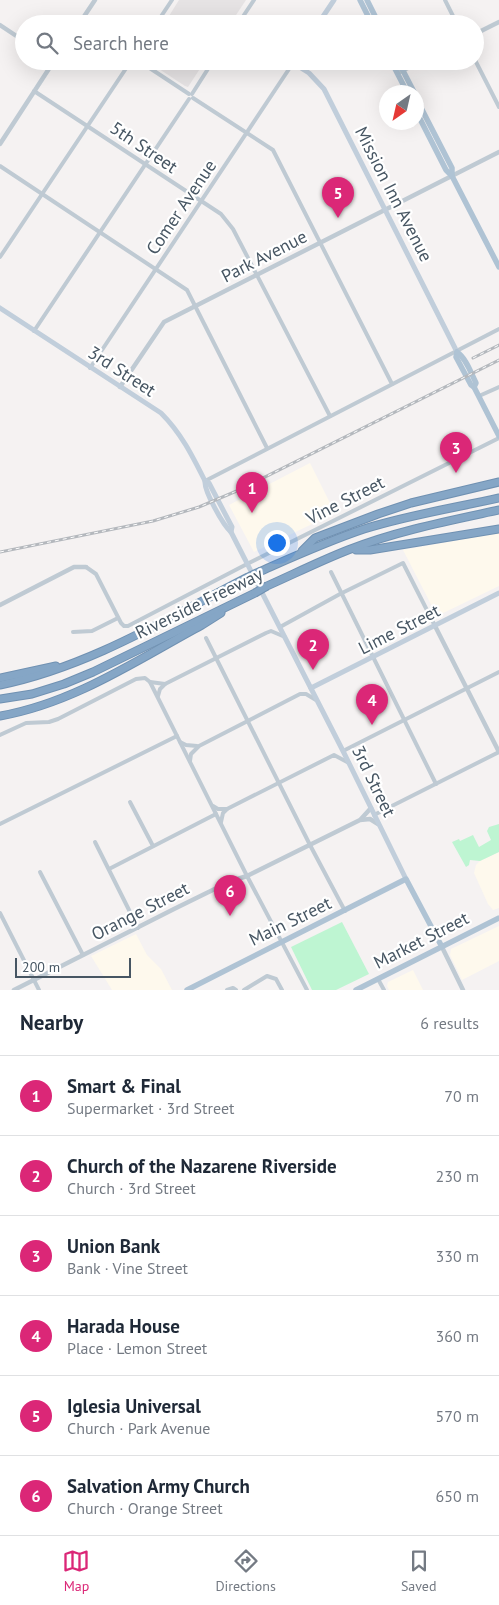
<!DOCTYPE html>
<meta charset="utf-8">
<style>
:root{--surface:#fff;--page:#f6f6f7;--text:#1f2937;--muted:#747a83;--line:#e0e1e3;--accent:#db2777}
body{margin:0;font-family:"PT Sans",sans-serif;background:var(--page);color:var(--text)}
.compass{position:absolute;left:379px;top:85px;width:45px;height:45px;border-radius:50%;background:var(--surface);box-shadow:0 5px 20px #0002;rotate:214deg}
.scale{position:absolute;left:15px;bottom:12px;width:116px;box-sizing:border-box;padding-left:5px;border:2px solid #475663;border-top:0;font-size:14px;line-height:18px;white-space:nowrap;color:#475663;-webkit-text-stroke:4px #fff;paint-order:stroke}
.you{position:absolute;left:276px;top:542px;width:18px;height:18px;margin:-12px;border:4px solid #fff;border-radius:50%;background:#1a73e8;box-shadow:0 0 0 8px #1a73e833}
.badge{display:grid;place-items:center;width:32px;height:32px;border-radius:50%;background:var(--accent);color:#fff;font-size:16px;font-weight:700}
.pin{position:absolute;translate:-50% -41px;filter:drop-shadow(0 1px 2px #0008)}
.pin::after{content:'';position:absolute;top:26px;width:18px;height:15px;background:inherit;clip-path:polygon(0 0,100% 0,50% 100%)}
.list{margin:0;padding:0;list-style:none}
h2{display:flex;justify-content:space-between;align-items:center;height:65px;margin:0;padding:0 20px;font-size:21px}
h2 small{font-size:16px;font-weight:400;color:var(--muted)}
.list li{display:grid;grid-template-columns:32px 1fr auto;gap:15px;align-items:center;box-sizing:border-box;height:80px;padding:0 20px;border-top:1px solid var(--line)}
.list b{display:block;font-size:19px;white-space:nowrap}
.list p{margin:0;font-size:16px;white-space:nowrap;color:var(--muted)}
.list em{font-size:16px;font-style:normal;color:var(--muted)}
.icon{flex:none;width:28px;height:28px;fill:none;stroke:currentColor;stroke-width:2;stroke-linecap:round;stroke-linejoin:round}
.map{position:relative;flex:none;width:499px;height:990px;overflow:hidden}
.search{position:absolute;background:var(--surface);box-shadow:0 5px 20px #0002;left:15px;right:15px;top:15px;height:55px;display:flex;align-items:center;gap:12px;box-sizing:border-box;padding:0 18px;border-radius:28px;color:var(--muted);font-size:19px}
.sheet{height:545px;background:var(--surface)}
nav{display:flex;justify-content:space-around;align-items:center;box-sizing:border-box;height:70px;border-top:1px solid var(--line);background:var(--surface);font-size:14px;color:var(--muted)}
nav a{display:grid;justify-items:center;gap:2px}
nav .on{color:var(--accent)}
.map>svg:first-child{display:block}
.commercial{fill:#fef9ed}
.education{fill:#e6e3e4}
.green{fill:#bef5d2}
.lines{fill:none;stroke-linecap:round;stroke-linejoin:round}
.motorway-casing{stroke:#7091b2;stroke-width:9}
.minor{stroke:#bfcad3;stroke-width:4}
.tertiary{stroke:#bfcad3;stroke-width:4.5}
.secondary{stroke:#c1cedb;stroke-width:5}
.primary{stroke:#afc3d4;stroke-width:5.5}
.motorway{stroke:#85a6c6;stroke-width:7}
.rail-casing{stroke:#b4b8bd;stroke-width:3}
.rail{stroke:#fff;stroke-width:1;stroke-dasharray:4;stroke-linecap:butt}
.motorway-bridge-casing{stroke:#7091b2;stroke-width:9;stroke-linecap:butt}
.motorway-bridge{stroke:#85a6c6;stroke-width:7}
.labels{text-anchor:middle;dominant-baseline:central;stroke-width:4.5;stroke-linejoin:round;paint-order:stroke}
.street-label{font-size:18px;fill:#475663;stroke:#fff}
</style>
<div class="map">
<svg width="499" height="990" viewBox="0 0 499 990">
<rect width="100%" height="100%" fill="#f5f2f2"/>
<g class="commercial">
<polygon points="310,463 335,513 254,552 229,505"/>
<polygon points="499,533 499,586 437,616 403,550"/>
<polygon points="499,852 499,908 493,910 488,904 474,873 476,865 480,861"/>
<polygon points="499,926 499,961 462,980 450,955 451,949"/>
<polygon points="136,934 147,955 161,969 172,990 112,990 91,956"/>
<polygon points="413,970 423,990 389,990 387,986 388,982"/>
</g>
<g class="education">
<polygon points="179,0 246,0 230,24 164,24"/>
<polygon points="147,61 205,61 188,87 185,86"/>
</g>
<g class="green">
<polygon points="499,824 499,852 480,861 470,860 469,865 466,867 452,842 459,839 460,841 473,835 479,847 491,840 487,831 489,827"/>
<polygon points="342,922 369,974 336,990 312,990 291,947"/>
</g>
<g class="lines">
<defs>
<g id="motorway">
<polyline points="356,550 370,550 499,529"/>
<polyline points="302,551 315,538 378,514 411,503 499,482"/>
<path d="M261,571C295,556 328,541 364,529C408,515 454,508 499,498"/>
<path d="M267,586C294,574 320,561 348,550C396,531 448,521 499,510"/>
<polyline points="0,678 56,666"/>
<path d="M0,685C88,667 166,619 246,578"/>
<polyline points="0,699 32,694 64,684 93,672 255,593"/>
<path d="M0,716C74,703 137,660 202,625L221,613"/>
</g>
</defs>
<use href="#motorway" class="motorway-casing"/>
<g class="minor">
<polyline points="445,0 457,24"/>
<polyline points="156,24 172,0"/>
<polyline points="238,24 254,0"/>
<polyline points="475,60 499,107"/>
<polyline points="139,61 189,94"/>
<polyline points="34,91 221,214 233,229 330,416"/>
<polyline points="192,94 213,61"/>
<polyline points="193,98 273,150 392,384"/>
<polyline points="0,166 187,290 267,448"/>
<polyline points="0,257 131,61"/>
<polyline points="34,331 189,99"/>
<polyline points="90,368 293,63"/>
<polyline points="479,396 499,387"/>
<polyline points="205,481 499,329"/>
<polyline points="86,567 96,574 121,623 124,626 128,626 247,564 499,438"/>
<polyline points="331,572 436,784"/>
<polyline points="280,627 340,594 403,563 435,626"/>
<polyline points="73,632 92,631 118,618"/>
<polyline points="206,638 310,845 345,911"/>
<polyline points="150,682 165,684"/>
<polyline points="158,696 160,689 165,684 266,633 271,631 285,637"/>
<polyline points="0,735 26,723 49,722 58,719 136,679 145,678 150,682 247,876 307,990"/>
<polyline points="180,742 186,745 197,746"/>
<polyline points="343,751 499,672"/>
<polyline points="190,761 191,754 199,746 300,694 306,694 316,700"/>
<polyline points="130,802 153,846"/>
<polyline points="213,806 218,809 227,809 334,755 349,763"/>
<polyline points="374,815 499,752"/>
<polyline points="221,822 223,813 227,809"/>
<polyline points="0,824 177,736"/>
<polyline points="95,842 138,928"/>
<polyline points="109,869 216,814"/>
<polyline points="40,872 83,955"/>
<polyline points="0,913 39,990"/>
<polyline points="378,979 384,990"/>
<polyline points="227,990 233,988 236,990"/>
<polyline points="244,990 267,976 276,979 282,990"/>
</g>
<g class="tertiary">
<polyline points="79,24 95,0"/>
<polyline points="0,25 24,41"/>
<polyline points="475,34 499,22"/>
<polyline points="400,72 421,61"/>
<polyline points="0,144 54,61"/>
<polyline points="120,387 164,322 499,152"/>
<polyline points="0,605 74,567 86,567"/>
<polyline points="435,626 499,752"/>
<polyline points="361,819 371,808"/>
<polyline points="442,947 463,990"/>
<polyline points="14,990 174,909 231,881 247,876 360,820 370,819 378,824"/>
</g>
<g class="secondary">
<polyline points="318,24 334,0"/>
<polyline points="294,61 293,63 309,73 324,89 457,352"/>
<path d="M0,308L161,413C181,433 192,455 205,481L209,483L232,527L231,532"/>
<path d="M205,481C204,491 223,525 231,532L343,751L406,879"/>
<polyline points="311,688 499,593"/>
</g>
<g class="primary">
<polyline points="360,0 372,24"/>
<polyline points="367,0 379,24"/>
<polyline points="391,61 407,92"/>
<polyline points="398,61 414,92"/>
<polyline points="416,98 452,168 452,176"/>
<polyline points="416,111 446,170 452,176 499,267"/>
<polyline points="457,352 456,357 471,385 474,387 499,436"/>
<path d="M457,352C466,358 471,373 476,383L474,387"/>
<polyline points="187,990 406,879 442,947"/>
<polyline points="356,990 499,918"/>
</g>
<use href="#motorway" class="motorway"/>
<defs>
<g id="rail">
<polyline points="473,358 499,345"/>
<polyline points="0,552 153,521 199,507 239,490 499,360"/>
</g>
</defs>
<use href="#rail" class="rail-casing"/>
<use href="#rail" class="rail"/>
<defs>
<g id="motorway-bridge">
<polyline points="246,578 261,571"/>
<polyline points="255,593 267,586"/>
</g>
</defs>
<use href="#motorway-bridge" class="motorway-bridge-casing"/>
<use href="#motorway-bridge" class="motorway-bridge"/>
</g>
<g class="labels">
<g class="street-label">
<text transform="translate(144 147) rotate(34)">5th Street</text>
<text transform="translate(394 194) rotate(63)">Mission Inn Avenue</text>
<text transform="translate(181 207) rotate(-56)">Comer Avenue</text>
<text transform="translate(264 256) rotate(-27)">Park Avenue</text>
<text transform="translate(122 371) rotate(33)">3rd Street</text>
<text transform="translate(345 500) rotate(-27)">Vine Street</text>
<text transform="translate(199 603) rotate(-26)">Riverside Freeway</text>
<text transform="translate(399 629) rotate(-27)">Lime Street</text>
<text transform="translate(374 781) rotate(64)">3rd Street</text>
<text transform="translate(140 911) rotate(-27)">Orange Street</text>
<text transform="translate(290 921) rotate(-26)">Main Street</text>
<text transform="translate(421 940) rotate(-27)">Market Street</text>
</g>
</g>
</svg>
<svg class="compass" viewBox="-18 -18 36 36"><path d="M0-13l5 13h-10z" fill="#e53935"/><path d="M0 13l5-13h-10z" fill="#747a83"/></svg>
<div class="scale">200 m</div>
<div class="you"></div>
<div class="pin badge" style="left:252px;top:513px">1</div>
<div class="pin badge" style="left:313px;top:670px">2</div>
<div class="pin badge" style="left:456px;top:473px">3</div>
<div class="pin badge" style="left:372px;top:725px">4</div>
<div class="pin badge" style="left:338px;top:218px">5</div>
<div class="pin badge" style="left:230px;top:916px">6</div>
<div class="search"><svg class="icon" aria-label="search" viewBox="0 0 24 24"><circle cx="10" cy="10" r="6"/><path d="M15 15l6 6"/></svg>Search here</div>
</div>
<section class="sheet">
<h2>Nearby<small>6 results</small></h2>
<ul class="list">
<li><span class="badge">1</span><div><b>Smart &amp; Final</b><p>Supermarket · 3rd Street</p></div><em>70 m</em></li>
<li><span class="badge">2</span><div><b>Church of the Nazarene Riverside</b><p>Church · 3rd Street</p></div><em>230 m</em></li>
<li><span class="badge">3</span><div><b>Union Bank</b><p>Bank · Vine Street</p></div><em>330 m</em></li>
<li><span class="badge">4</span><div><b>Harada House</b><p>Place · Lemon Street</p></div><em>360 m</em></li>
<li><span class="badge">5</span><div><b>Iglesia Universal</b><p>Church · Park Avenue</p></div><em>570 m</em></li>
<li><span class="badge">6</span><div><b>Salvation Army Church</b><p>Church · Orange Street</p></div><em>650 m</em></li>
</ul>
</section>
<nav>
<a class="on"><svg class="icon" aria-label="map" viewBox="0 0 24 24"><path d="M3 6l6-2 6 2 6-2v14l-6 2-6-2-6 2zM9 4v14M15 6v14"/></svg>Map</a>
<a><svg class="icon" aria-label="directions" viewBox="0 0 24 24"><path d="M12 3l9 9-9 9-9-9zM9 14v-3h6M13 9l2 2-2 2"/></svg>Directions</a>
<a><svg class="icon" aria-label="saved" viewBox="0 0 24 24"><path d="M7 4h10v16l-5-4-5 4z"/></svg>Saved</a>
</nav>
